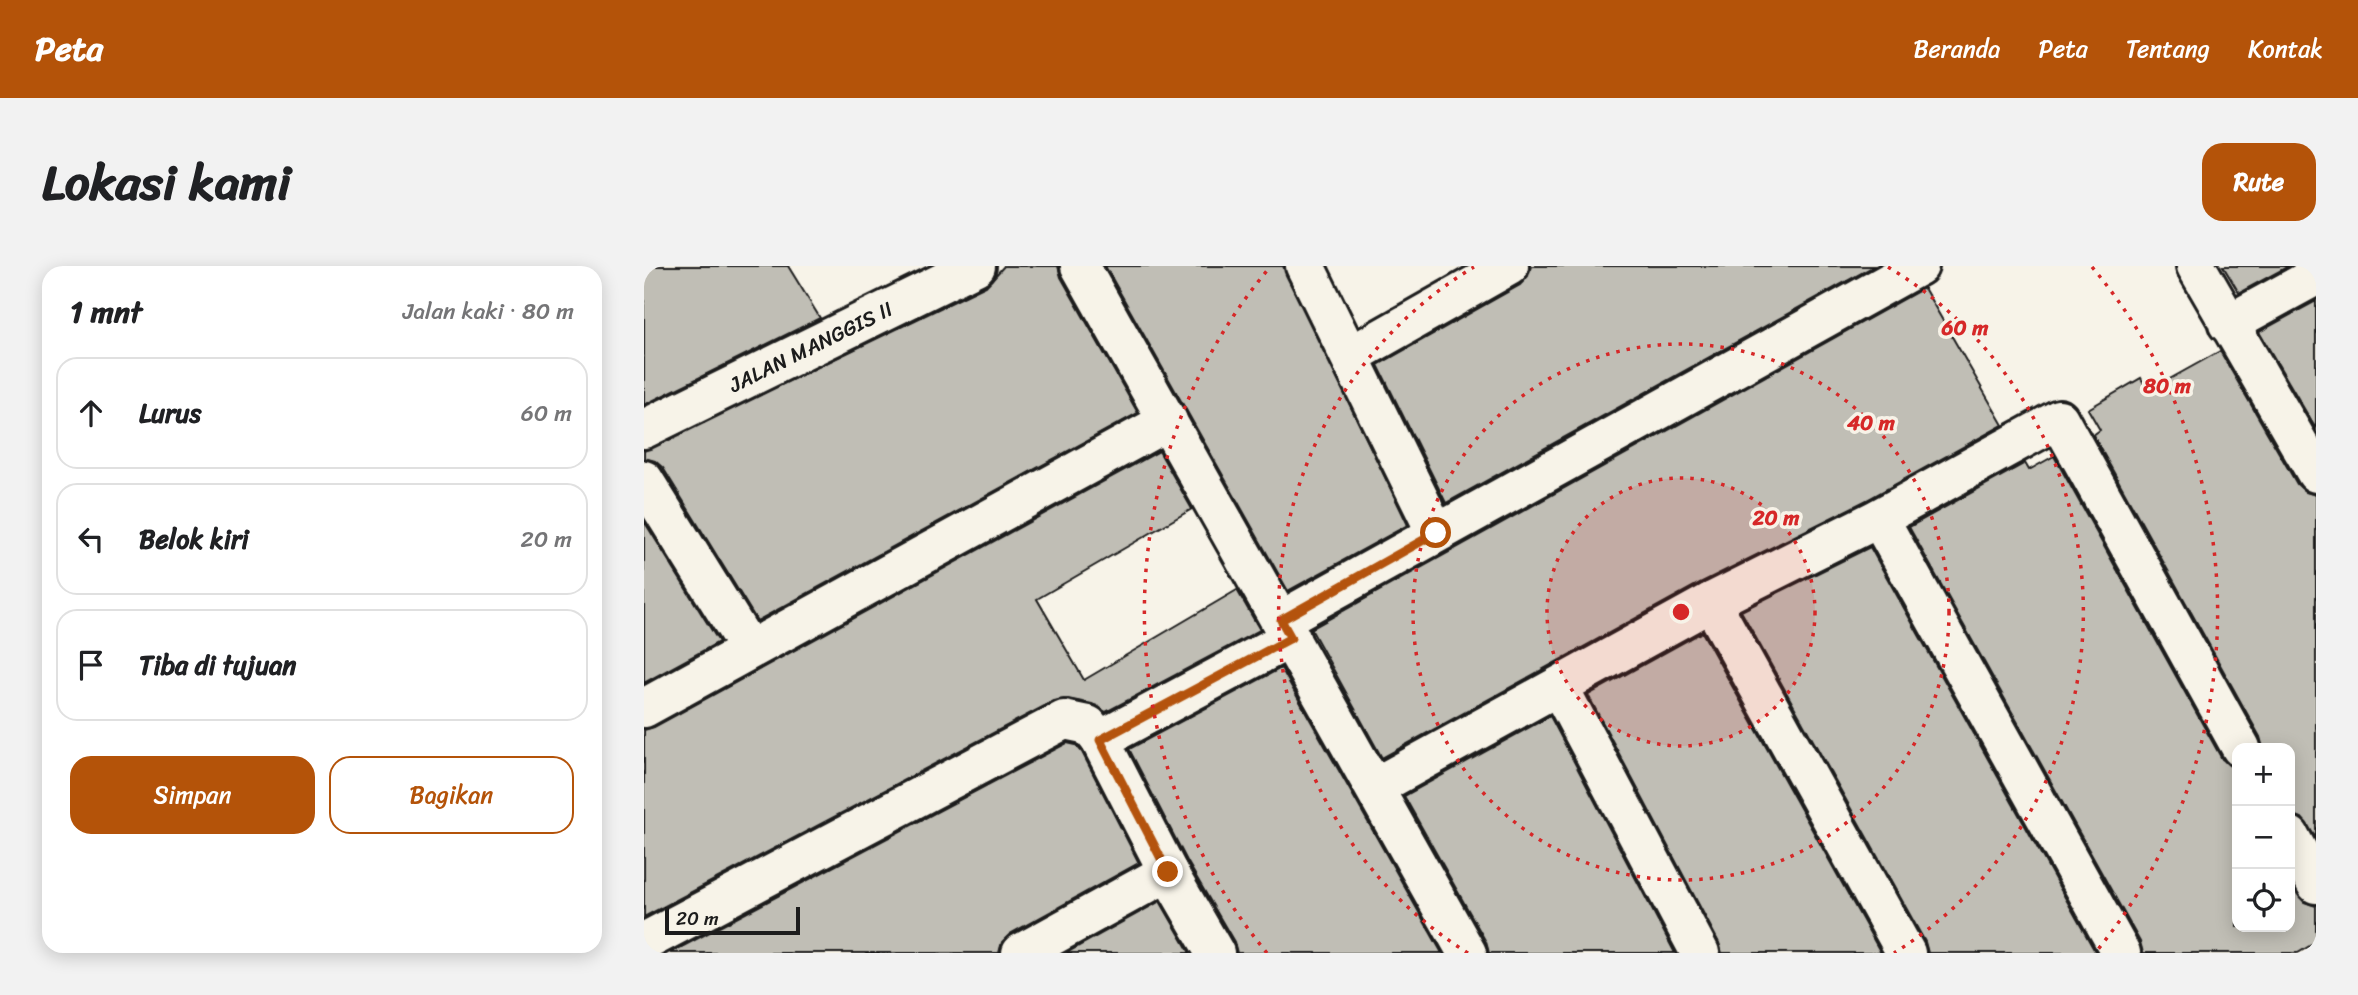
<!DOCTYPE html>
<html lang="id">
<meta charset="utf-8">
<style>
:root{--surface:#fff;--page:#f2f2f2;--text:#202124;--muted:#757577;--line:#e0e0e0;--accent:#b45309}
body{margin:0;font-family:Sriracha,sans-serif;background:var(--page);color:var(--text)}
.controls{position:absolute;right:21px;bottom:21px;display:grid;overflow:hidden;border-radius:14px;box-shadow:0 4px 18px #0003}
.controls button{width:63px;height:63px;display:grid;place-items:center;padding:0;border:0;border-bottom:2px solid var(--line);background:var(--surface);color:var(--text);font:35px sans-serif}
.scale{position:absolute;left:21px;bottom:18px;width:135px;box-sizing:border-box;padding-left:7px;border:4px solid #1c1c1c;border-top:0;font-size:19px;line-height:24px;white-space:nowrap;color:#1c1c1c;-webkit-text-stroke:5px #f7f3e8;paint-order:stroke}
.stop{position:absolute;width:21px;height:21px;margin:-16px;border:5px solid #b45309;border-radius:50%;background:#fff}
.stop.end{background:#b45309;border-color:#fff;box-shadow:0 2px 7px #0008}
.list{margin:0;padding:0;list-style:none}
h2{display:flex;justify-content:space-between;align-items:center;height:91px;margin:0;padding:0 28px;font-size:30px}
h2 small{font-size:23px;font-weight:400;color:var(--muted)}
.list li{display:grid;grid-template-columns:46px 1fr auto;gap:21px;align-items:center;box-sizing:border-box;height:112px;margin:0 14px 14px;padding:0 14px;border:2px solid var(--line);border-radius:21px}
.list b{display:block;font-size:26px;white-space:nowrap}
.list em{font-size:23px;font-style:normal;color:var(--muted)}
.actions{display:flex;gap:14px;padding:21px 28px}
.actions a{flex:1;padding:16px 0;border:2px solid var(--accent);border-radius:21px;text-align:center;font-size:24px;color:var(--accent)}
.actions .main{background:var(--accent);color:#fff}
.icon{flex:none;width:38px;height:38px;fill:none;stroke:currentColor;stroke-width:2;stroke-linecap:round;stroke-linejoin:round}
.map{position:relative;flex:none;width:1672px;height:687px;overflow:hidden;border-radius:21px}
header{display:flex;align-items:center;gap:42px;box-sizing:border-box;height:98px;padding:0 35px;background:var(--accent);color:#fff}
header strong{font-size:33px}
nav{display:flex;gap:38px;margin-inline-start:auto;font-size:24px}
.intro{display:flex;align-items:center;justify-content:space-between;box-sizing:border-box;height:168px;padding:0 42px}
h1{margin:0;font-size:49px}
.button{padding:18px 32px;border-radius:21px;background:var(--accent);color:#fff;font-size:24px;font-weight:700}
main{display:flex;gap:42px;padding:0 42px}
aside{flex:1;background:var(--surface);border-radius:21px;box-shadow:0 4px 18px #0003}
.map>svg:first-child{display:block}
.building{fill:#c0beb5;stroke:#1c1c1c;stroke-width:2}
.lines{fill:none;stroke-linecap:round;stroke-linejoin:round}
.minor-casing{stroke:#1c1c1c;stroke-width:44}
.minor{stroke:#f7f3e8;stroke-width:38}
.route{stroke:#b45309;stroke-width:9}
.ring{fill:none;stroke:#d62828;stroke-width:3.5;stroke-dasharray:3.5 7}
.labels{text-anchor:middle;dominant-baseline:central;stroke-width:7;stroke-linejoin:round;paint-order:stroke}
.street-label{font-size:21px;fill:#1c1c1c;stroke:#f7f3e8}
.centre{fill:#d62828;stroke:#f7f3e8;stroke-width:3.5}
.ring-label{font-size:21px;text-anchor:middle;font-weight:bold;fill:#d62828;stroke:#f7f3e8;stroke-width:7;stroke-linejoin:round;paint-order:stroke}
</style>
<header>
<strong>Peta</strong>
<nav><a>Beranda</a><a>Peta</a><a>Tentang</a><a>Kontak</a></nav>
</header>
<div class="intro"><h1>Lokasi kami</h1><a class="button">Rute</a></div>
<main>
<aside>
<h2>1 mnt<small>Jalan kaki · 80 m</small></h2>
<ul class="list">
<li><svg class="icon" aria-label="ahead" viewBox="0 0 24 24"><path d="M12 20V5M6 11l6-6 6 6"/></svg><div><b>Lurus</b></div><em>60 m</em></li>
<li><svg class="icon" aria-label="left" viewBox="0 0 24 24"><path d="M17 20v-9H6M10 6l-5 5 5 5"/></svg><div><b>Belok kiri</b></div><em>20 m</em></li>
<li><svg class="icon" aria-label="arrive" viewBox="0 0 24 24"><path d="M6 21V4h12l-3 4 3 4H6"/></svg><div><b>Tiba di tujuan</b></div></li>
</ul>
<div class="actions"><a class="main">Simpan</a><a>Bagikan</a></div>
</aside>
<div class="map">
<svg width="1672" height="687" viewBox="0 0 1672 687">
<rect width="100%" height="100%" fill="#f7f3e8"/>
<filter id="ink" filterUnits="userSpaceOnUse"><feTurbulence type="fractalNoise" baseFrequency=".0143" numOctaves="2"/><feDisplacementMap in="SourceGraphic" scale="14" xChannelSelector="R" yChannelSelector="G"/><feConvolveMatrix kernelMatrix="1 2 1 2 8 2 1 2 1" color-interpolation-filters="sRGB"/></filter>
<g filter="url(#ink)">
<g class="building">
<polygon points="0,0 144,0 176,52 0,139"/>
<polygon points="360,0 414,0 417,11 494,147 113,355 19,202 11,195 0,192 0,185 342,20"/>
<polygon points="461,0 639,0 764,259 644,325"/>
<polygon points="887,0 1230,0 802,237 734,99 876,19 884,10"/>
<polygon points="1579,0 1645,0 1595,27"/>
<polygon points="1280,22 1359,159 1225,233 1056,317 738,492 667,363"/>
<polygon points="1672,35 1672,163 1615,66"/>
<polygon points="1576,85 1653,218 1662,226 1672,229 1672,572 1658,552 1646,548 1646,482 1619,482 1616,471 1449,169 1456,164 1444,143 1497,112 1504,125"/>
<polygon points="515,185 548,243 393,333 440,414 593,324 616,364 462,446 448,438 424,433 410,435 0,651 0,464 10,461"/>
<polygon points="1410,190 1578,493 1593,503 1593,661 1646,661 1646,615 1660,636 1672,640 1672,676 1654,687 1499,687 1496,676 1265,261 1381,197 1385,204"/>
<polygon points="0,255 75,376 0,417"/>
<polygon points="1226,281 1452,687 1284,687 1281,676 1097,345"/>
<polygon points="1058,366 1237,687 1078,687 1075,677 944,429"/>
<polygon points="637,402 798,687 593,687 590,676 543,595 485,483"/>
<polygon points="906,450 1031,687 845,687 842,676 760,530"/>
<polygon points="423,477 432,479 438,486 495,597 366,668 358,676 355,687 26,687"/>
<polygon points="516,635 546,687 422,687"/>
</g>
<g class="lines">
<defs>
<g id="minor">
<polyline points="436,0 823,687"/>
<polyline points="661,0 792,267"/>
<polyline points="1552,0 1672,207"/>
<polyline points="1584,58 1672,10"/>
<polyline points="706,90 865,0"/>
<path id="s1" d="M0,163L332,0"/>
<polyline points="0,214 105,383"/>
<polyline points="1235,252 1477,687"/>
<polyline points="1067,336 1262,687"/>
<polyline points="637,354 1275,0"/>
<polyline points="915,421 1056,687"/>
<polyline points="0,442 524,155"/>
<polyline points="456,474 647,372"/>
<polyline points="731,521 1067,336 1235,252 1415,153 1597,482"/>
<polyline points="1646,570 1672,618"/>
<polyline points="0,676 420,454 444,459 456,474 524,606 571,687"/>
<polyline points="377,687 524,606"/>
</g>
</defs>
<use href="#minor" class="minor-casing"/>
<use href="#minor" class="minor"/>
</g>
</g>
<g class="lines" filter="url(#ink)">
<polyline class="route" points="524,606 456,474 647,372 637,354 792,267"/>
</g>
<circle cx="1037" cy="346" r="134" fill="#d62828" fill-opacity=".12"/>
<g class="ring">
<circle cx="1037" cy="346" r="134"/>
<circle cx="1037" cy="346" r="268"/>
<path d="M824 687A402 402 0 0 1 830 1M1244 1A402 402 0 0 1 1250 687"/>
<path d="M623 687A536 536 0 0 1 626 1M1448 1A536 536 0 0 1 1451 687"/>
</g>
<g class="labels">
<g class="street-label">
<text stroke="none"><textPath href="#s1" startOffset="186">JALAN MANGGIS II</textPath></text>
</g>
</g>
<circle cx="1037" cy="346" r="10" class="centre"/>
<g class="ring-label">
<text x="1321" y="69">60 m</text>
<text x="1523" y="127">80 m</text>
<text x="1227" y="164">40 m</text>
<text x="1132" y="259">20 m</text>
</g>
</svg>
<div class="controls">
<button>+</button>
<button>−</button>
<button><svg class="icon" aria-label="locate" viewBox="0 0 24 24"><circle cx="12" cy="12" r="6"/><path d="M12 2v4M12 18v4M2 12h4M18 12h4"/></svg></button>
</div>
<div class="scale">20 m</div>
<div class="stop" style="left:792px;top:267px"></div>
<div class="stop end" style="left:524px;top:606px"></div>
</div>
</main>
